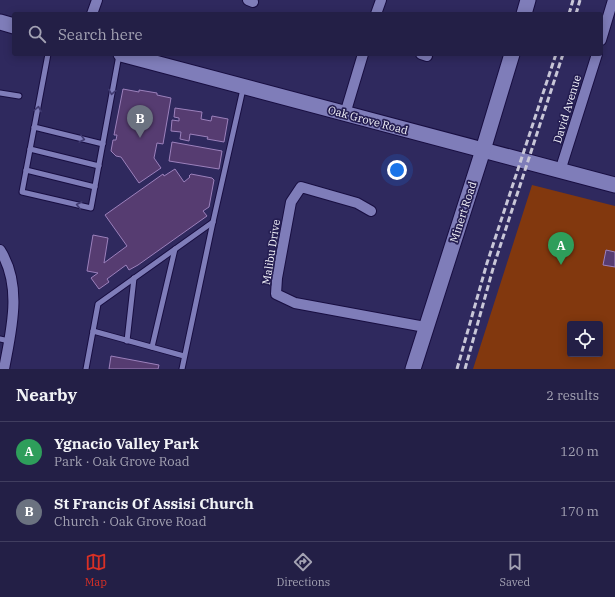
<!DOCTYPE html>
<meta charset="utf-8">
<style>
:root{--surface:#231f46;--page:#2b274d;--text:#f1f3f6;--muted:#a3a2b3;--line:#403d5f;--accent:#d93025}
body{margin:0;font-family:"IBM Plex Serif",serif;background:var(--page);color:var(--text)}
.controls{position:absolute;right:12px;bottom:12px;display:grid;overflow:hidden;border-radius:4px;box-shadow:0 2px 10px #0003}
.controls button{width:36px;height:36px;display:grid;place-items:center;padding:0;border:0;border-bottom:1px solid var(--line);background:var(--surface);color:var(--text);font:20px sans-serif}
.you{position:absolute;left:397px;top:170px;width:14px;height:14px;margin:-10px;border:3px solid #fff;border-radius:50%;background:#1a73e8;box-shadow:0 0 0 6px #1a73e833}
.badge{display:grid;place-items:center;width:26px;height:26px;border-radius:50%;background:var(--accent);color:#fff;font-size:13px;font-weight:700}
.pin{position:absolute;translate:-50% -33px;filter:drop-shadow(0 1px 2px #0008)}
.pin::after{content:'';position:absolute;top:21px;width:14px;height:12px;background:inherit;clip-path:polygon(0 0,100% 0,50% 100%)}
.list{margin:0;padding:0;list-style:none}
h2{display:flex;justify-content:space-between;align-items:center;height:52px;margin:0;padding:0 16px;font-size:17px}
h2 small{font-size:13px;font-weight:400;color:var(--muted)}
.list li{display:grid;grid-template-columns:26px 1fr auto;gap:12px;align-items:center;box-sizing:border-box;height:60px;padding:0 16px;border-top:1px solid var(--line)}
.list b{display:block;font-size:15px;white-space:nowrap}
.list p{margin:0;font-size:13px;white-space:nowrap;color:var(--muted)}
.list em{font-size:13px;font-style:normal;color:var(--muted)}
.icon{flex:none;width:22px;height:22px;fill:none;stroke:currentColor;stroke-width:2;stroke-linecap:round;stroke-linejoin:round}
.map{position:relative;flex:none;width:615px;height:369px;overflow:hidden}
.search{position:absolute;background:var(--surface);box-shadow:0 2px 10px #0003;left:12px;right:12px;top:12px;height:44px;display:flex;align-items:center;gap:10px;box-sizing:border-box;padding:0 14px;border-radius:4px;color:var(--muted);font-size:15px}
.sheet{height:172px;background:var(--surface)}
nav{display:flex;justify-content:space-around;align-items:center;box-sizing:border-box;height:56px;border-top:1px solid var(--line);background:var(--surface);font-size:11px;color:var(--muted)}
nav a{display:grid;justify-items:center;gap:2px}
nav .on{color:var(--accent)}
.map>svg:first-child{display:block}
.green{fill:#82380e;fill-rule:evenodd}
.building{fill:#563c71;stroke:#9c81bc}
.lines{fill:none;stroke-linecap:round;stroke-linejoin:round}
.lane-casing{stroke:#180e41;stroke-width:7}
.street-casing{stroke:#180e41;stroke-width:12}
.secondary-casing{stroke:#180e41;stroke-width:17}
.lane{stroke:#7f7db9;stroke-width:5}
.street{stroke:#7f7db9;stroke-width:10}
.secondary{stroke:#7f7db9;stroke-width:15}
.rail{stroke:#c9c7d8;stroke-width:3;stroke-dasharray:6 3;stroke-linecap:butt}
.oneway{stroke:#403a71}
.labels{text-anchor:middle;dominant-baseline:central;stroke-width:3.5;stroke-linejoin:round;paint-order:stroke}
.street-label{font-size:11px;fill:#f4f4fb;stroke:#251e52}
</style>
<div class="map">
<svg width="615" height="369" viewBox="0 0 615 369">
<rect width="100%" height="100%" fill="#2f295e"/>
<path class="green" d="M532,185L615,206V369H473ZM570,324H600V354H570Z"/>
<g class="building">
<polygon points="123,89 139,92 139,90 157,93 157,95 171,98 163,144 157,143 154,158 161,168 139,183 121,157 116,156 111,151 113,140 116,140 117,135 114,135"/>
<polygon points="175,108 202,112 201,119 211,121 212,116 228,119 224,142 207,139 208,137 190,134 189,141 180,139 181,132 171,131 172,120 179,121 179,118 174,117"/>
<polygon points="172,142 222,151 219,169 169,161"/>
<polygon points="175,169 184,182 190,177 189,176 191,174 212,178 214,180 209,207 203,211 207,216 138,265 129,270 126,265 107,279 109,282 99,289 91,278 98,273 87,271 93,235 108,238 104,263 127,246 105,215 163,174 164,176"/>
<polygon points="606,250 615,252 615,267 603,265"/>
<polygon points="111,356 159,365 158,369 109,369"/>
</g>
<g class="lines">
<defs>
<g id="lane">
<polyline points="48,54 22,192 91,208 119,55"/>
<polyline points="0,93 19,96"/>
<polyline points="34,127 103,144"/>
<polyline points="30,149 99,166"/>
<polyline points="26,170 95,187"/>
<polyline points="93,331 184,356"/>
<polyline points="0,339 9,341"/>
<polyline points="127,341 134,278"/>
<polyline points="152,347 175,249"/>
<polyline points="86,369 98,304 213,222"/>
<polyline points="182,369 213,222 243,89"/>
</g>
<g id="street">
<polyline points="248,0 253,2"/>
<polyline points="92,14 97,0"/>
<polyline points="376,14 381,0"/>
<polyline points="601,40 613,0"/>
<polyline points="421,54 427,56"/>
<polyline points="345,114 363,54"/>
<polyline points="560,171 597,54"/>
<polyline points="371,211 357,203 301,187 291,202 277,278 276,294 295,303 425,327"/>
<path d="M0,250C23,286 11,331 4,369"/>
</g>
<g id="secondary">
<polyline points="524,14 528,0"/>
<polyline points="0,22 14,26"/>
<polyline points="121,54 615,185"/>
<polyline points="413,369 483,150 512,54"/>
</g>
</defs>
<use href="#lane" class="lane-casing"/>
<use href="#street" class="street-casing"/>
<use href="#secondary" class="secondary-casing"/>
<use href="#lane" class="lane"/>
<use href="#street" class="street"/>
<use href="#secondary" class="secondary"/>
<g class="rail">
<polyline points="569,14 573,0"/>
<polyline points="576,14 580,0"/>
<polyline points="457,369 487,263 556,54"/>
<polyline points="465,369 494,265 563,54"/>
</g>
</g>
<defs><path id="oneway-chevron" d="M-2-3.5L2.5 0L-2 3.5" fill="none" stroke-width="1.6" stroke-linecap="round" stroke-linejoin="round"/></defs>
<g class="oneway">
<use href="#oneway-chevron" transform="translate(112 92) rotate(100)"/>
<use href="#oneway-chevron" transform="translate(38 109) rotate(-79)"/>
<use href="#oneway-chevron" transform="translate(82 139) rotate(14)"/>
<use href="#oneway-chevron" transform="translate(79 205) rotate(-167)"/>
</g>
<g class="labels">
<g class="street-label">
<text transform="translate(567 109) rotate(-73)">David Avenue</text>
<text transform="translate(368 120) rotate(15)">Oak Grove Road</text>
<text transform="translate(463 212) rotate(-72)">Minert Road</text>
<text transform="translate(271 252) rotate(-81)">Malibu Drive</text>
</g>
</g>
</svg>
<div class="controls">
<button><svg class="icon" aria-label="locate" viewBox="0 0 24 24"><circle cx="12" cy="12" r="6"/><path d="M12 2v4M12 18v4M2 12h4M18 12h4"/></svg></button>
</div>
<div class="you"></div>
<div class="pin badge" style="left:561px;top:265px;background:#2e9e5b">A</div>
<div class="pin badge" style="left:140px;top:138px;background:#6b7280">B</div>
<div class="search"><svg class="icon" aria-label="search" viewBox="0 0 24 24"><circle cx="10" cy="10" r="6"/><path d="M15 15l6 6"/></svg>Search here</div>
</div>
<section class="sheet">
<h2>Nearby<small>2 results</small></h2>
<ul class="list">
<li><span class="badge" style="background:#2e9e5b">A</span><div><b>Ygnacio Valley Park</b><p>Park · Oak Grove Road</p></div><em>120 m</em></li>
<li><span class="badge" style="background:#6b7280">B</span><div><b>St Francis Of Assisi Church</b><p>Church · Oak Grove Road</p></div><em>170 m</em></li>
</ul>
</section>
<nav>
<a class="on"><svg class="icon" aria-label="map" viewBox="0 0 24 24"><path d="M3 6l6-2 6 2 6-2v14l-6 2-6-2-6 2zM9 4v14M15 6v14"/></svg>Map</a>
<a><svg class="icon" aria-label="directions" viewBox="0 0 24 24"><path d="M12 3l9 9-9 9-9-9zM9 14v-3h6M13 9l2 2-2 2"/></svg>Directions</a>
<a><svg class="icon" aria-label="saved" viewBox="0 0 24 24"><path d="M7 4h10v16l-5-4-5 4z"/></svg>Saved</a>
</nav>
